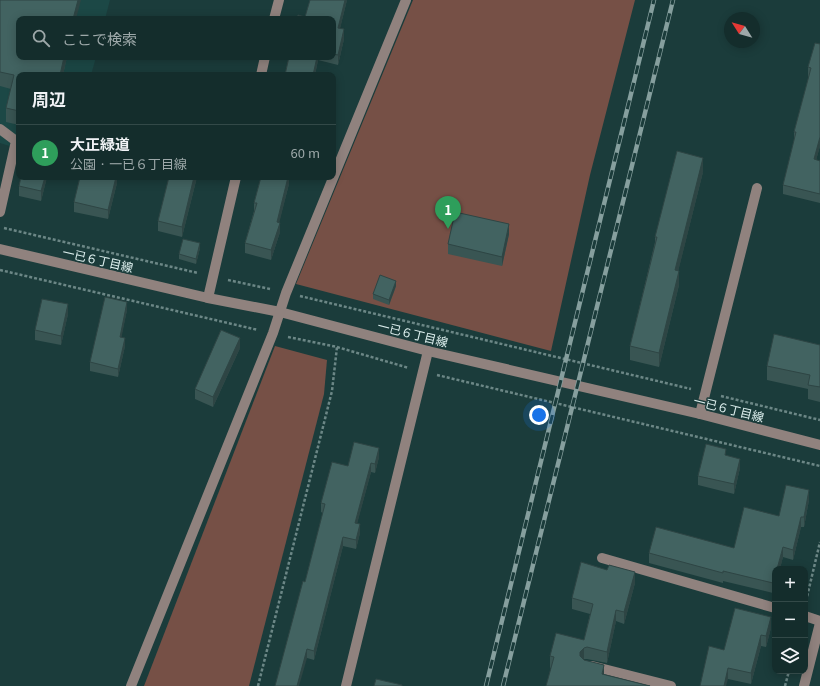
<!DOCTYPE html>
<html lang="ja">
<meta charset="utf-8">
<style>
:root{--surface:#142d2c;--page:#213938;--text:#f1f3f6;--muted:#9da8a9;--line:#334948;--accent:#8abfa5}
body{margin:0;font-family:Georgia,"Noto Sans JP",serif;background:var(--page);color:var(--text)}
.controls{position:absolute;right:12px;bottom:12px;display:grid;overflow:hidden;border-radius:8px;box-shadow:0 2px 10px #0003}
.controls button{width:36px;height:36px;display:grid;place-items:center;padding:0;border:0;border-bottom:1px solid var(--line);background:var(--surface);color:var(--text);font:20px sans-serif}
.compass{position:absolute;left:724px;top:12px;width:36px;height:36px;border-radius:50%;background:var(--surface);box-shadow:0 2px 10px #0003;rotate:307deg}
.you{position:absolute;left:539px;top:415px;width:14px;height:14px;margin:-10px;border:3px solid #fff;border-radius:50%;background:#1a73e8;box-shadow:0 0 0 6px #1a73e833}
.badge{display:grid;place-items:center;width:26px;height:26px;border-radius:50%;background:var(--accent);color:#fff;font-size:13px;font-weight:700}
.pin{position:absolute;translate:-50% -33px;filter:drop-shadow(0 1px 2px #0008)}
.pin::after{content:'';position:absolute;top:21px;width:14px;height:12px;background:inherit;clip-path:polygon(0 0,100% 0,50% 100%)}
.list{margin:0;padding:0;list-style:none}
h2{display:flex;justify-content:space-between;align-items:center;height:52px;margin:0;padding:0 16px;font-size:17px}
h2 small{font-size:13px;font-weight:400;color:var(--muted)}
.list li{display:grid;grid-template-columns:26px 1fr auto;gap:12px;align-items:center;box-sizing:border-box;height:56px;padding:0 16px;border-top:1px solid var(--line)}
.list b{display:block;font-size:15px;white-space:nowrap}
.list p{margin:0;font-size:13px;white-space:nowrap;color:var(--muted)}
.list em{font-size:13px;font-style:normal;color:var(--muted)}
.icon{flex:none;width:22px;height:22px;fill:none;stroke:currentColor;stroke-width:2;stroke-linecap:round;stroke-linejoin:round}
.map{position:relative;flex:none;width:820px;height:686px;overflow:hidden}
.search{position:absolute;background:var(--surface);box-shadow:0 2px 10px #0003;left:16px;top:16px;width:320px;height:44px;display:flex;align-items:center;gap:10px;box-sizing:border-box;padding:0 14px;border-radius:8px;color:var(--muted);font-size:15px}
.panel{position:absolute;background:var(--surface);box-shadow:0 2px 10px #0003;left:16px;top:72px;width:320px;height:108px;border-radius:8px}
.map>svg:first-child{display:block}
.built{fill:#1c4846}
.green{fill:#765046}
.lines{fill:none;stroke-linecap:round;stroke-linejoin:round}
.path{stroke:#6c8786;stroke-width:2.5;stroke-dasharray:3 2;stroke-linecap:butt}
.minor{stroke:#90827e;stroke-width:10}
.rail-casing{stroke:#869f9e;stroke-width:4.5}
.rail{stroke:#1b3c3b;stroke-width:3;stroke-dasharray:9;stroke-linecap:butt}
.wall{fill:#395553}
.shaded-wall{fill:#2e4544}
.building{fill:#426361;stroke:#2e4544}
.labels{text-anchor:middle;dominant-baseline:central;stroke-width:3;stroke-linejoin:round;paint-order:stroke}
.street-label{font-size:12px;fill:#def0ef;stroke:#1b3c3b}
</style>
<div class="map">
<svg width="820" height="686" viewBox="0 0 820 686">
<rect width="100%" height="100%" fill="#1b3c3b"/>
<polygon class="built" points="0,0 110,0 105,19 19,19 19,57 96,57 91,75 19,75 19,149 0,143"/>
<g class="green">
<polygon points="413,0 635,0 590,175 551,351 296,284"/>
<polygon points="275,346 327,360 324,394 249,686 144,686"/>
</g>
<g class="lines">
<g class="path">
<polyline points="4,228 198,273"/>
<polyline points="0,270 258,330"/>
<polyline points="228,280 270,289"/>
<polyline points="300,296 691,389"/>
<polyline points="288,337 337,347 409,368"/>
<polyline points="437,375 820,466"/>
<polyline points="721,396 820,420"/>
<polyline points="806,601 820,542"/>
<polyline points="258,686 332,391 337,347"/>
<polyline points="785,686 789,671"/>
</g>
<g class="minor">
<polyline points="274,19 279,0"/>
<polyline points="261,75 265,57"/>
<polyline points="0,129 16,141 0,212"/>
<polyline points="0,249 208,298 280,312 428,351 700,414 820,445"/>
<polyline points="208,298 236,177"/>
<polyline points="700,414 757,188"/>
<polyline points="602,558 775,608"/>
<polyline points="805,616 820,621"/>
<polyline points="592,666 671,686"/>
<polyline points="131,686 273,333 286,293 406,0"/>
<polyline points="346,686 428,351"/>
<polyline points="804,686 820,623"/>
</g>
<defs>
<g id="rail">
<polyline points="486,686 654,0"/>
<polyline points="503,686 673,0"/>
</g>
</defs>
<use href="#rail" class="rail-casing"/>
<use href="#rail" class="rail"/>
</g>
<g class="wall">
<polygon points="0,0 19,57 67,57 63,75 19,75 19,125 6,122 6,108 11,89 0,86"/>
<polygon points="347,0 340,28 344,39 338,65 318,60 315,75 285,75 289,57 333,57 333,19"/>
<polygon points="820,44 820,146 816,160 820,161 820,203 783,194 783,185 794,141 794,132 809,77 808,76 808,67"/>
<polygon points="703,172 678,271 679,285 659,367 630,360 630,346 655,242 655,237"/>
<polygon points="21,177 47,177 41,201 19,196 19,186"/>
<polygon points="117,177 117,183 108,219 74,212 74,202"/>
<polygon points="169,177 197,177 182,237 158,231 158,221"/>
<polygon points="289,177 289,184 279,222 280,232 271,260 245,253 245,243 254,211 254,203"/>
<polygon points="509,234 502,266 448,254 448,244"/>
<polygon points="200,248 196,264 179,259 179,254"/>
<polygon points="396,286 389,305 373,299 373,294"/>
<polygon points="127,310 121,337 125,346 118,377 90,371 90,362"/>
<polygon points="68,314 61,345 35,340 35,330"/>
<polygon points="820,345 820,402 808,399 808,389 767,380 767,366"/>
<polygon points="240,348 213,407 195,399 195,389"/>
<polygon points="726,455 740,468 734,494 698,485 698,476"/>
<polygon points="379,457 375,473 371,472 357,523 360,533 356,549 343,546 314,660 307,658 305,582 323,513 321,512 321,503 348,466"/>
<polygon points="809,500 804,527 801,527 793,560 783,557 773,593 723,581 723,583 649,563 649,553 734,548 779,516"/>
<polygon points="635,583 624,624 616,621 607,663 587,659 584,659 550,668 550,656 584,640 590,614 572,609 572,598"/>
<polygon points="771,628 766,647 761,646 751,684 728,679 724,650"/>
</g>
<g class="shaded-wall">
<polygon points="78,0 81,0 76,19 73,19"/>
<polygon points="345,0 347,0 338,37 338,28"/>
<polygon points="344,29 344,39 338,65 338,55"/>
<polygon points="64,57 67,57 63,75 60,75"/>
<polygon points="317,57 318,57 318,60 315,75 313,75"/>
<polygon points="820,137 820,146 814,168 814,159"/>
<polygon points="703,158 703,172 675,284 675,270"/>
<polygon points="45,177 47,177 41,201 41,191"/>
<polygon points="116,177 117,177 117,183 108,219 108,210"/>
<polygon points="194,177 197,177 182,237 182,227"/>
<polygon points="288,177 289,177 289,184 277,232 277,222"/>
<polygon points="280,223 280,232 271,260 271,250"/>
<polygon points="509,224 509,234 502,266 502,257"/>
<polygon points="200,243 200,248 196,264 196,259"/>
<polygon points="679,271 679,285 659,367 659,353"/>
<polygon points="396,281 396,286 389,305 389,300"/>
<polygon points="127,302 127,310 120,345 120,337"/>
<polygon points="68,304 68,314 61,345 61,336"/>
<polygon points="125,338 125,346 118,377 118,369"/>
<polygon points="240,338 240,348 213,407 213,397"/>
<polygon points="379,448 379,457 375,473 375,464"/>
<polygon points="740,459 740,468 734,494 734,484"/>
<polygon points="371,463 371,472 355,532 355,523"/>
<polygon points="809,490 809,500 804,527 804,517"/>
<polygon points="801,517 801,527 793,560 793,550"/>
<polygon points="360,524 360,533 356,549 356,540"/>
<polygon points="343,537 343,546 314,660 314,651"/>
<polygon points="783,547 783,557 780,569 777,569"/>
<polygon points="635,572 635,583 624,624 624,612"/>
<polygon points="775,577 775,587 773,593 773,583"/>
<polygon points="616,610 616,621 607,663 607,652"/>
<polygon points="771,617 771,628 766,647 766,636"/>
<polygon points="761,635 761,646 751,684 751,673"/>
<polygon points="584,648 584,659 580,663 580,652"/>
<polygon points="307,649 307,658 299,686 297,686"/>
<polygon points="604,665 604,676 602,674"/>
<polygon points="728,668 728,679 726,686 724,686"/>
</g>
<g class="building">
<polygon points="0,0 78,0 73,19 19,19 19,57 64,57 60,75 19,75 19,111 6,108 14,75 0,72"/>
<polygon points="310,0 345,0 338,28 344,29 338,55 333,54 333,19 297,19 298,15 305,17"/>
<polygon points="815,43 820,44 820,137 814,159 820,161 820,194 783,185 796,132 794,132 811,68 808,67"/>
<polygon points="289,57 317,57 313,75 285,75"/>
<polygon points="677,151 703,158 675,270 679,271 659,353 630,346 657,237 655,237"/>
<polygon points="21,177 45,177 41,191 19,186"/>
<polygon points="80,177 116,177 108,210 74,202"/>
<polygon points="169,177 194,177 182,227 158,221"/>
<polygon points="261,177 288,177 277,222 280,223 271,250 245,243 257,203 254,203"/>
<polygon points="455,212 509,224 502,257 448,244"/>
<polygon points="183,239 200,243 196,259 179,254"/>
<polygon points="380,275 396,281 389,300 373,294"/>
<polygon points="105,297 127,302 120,337 125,338 118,369 90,362"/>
<polygon points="42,299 68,304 61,336 35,330"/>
<polygon points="221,330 240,338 213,397 195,389"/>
<polygon points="774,334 820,345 820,387 808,385 810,375 767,366"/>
<polygon points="354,442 379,448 375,464 371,463 355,523 360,524 356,540 343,537 314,651 307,649 297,686 275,686 303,581 305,582 325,504 321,503 332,462 348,466"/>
<polygon points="706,444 726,449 725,455 740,459 734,484 698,476"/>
<polygon points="786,485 809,490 804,517 801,517 793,550 783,547 777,569 775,569 775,577 773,583 723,571 723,573 649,553 656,527 734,548 744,507 779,516"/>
<polygon points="581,562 607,570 609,565 635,572 624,612 616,610 607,652 587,647 584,648 580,652 580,656 584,660 604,665 602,674 650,686 546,686 554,657 550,656 556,633 584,640 593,604 572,598"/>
<polygon points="735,608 771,617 766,636 761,635 751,673 728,668 724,686 700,686 709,646 724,650"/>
<polygon points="376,679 402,685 402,686 374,686"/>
</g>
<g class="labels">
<g class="street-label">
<text transform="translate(98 259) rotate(13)">一已６丁目線</text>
<text transform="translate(413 333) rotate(14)">一已６丁目線</text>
<text transform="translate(729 408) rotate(14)">一已６丁目線</text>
</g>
</g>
</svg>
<div class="controls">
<button>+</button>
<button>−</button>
<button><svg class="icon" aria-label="layers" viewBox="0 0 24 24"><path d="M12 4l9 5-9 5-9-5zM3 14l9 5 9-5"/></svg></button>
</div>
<svg class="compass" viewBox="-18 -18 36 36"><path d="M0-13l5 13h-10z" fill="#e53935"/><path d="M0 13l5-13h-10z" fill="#9da8a9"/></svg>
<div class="you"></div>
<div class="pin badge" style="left:448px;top:229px;background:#2e9e5b">1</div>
<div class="search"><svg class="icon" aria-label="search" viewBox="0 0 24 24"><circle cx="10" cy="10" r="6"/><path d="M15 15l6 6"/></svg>ここで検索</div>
<section class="panel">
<h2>周辺<small></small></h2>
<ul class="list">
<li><span class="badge" style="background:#2e9e5b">1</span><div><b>大正緑道</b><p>公園 · 一已６丁目線</p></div><em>60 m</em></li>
</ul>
</section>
</div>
